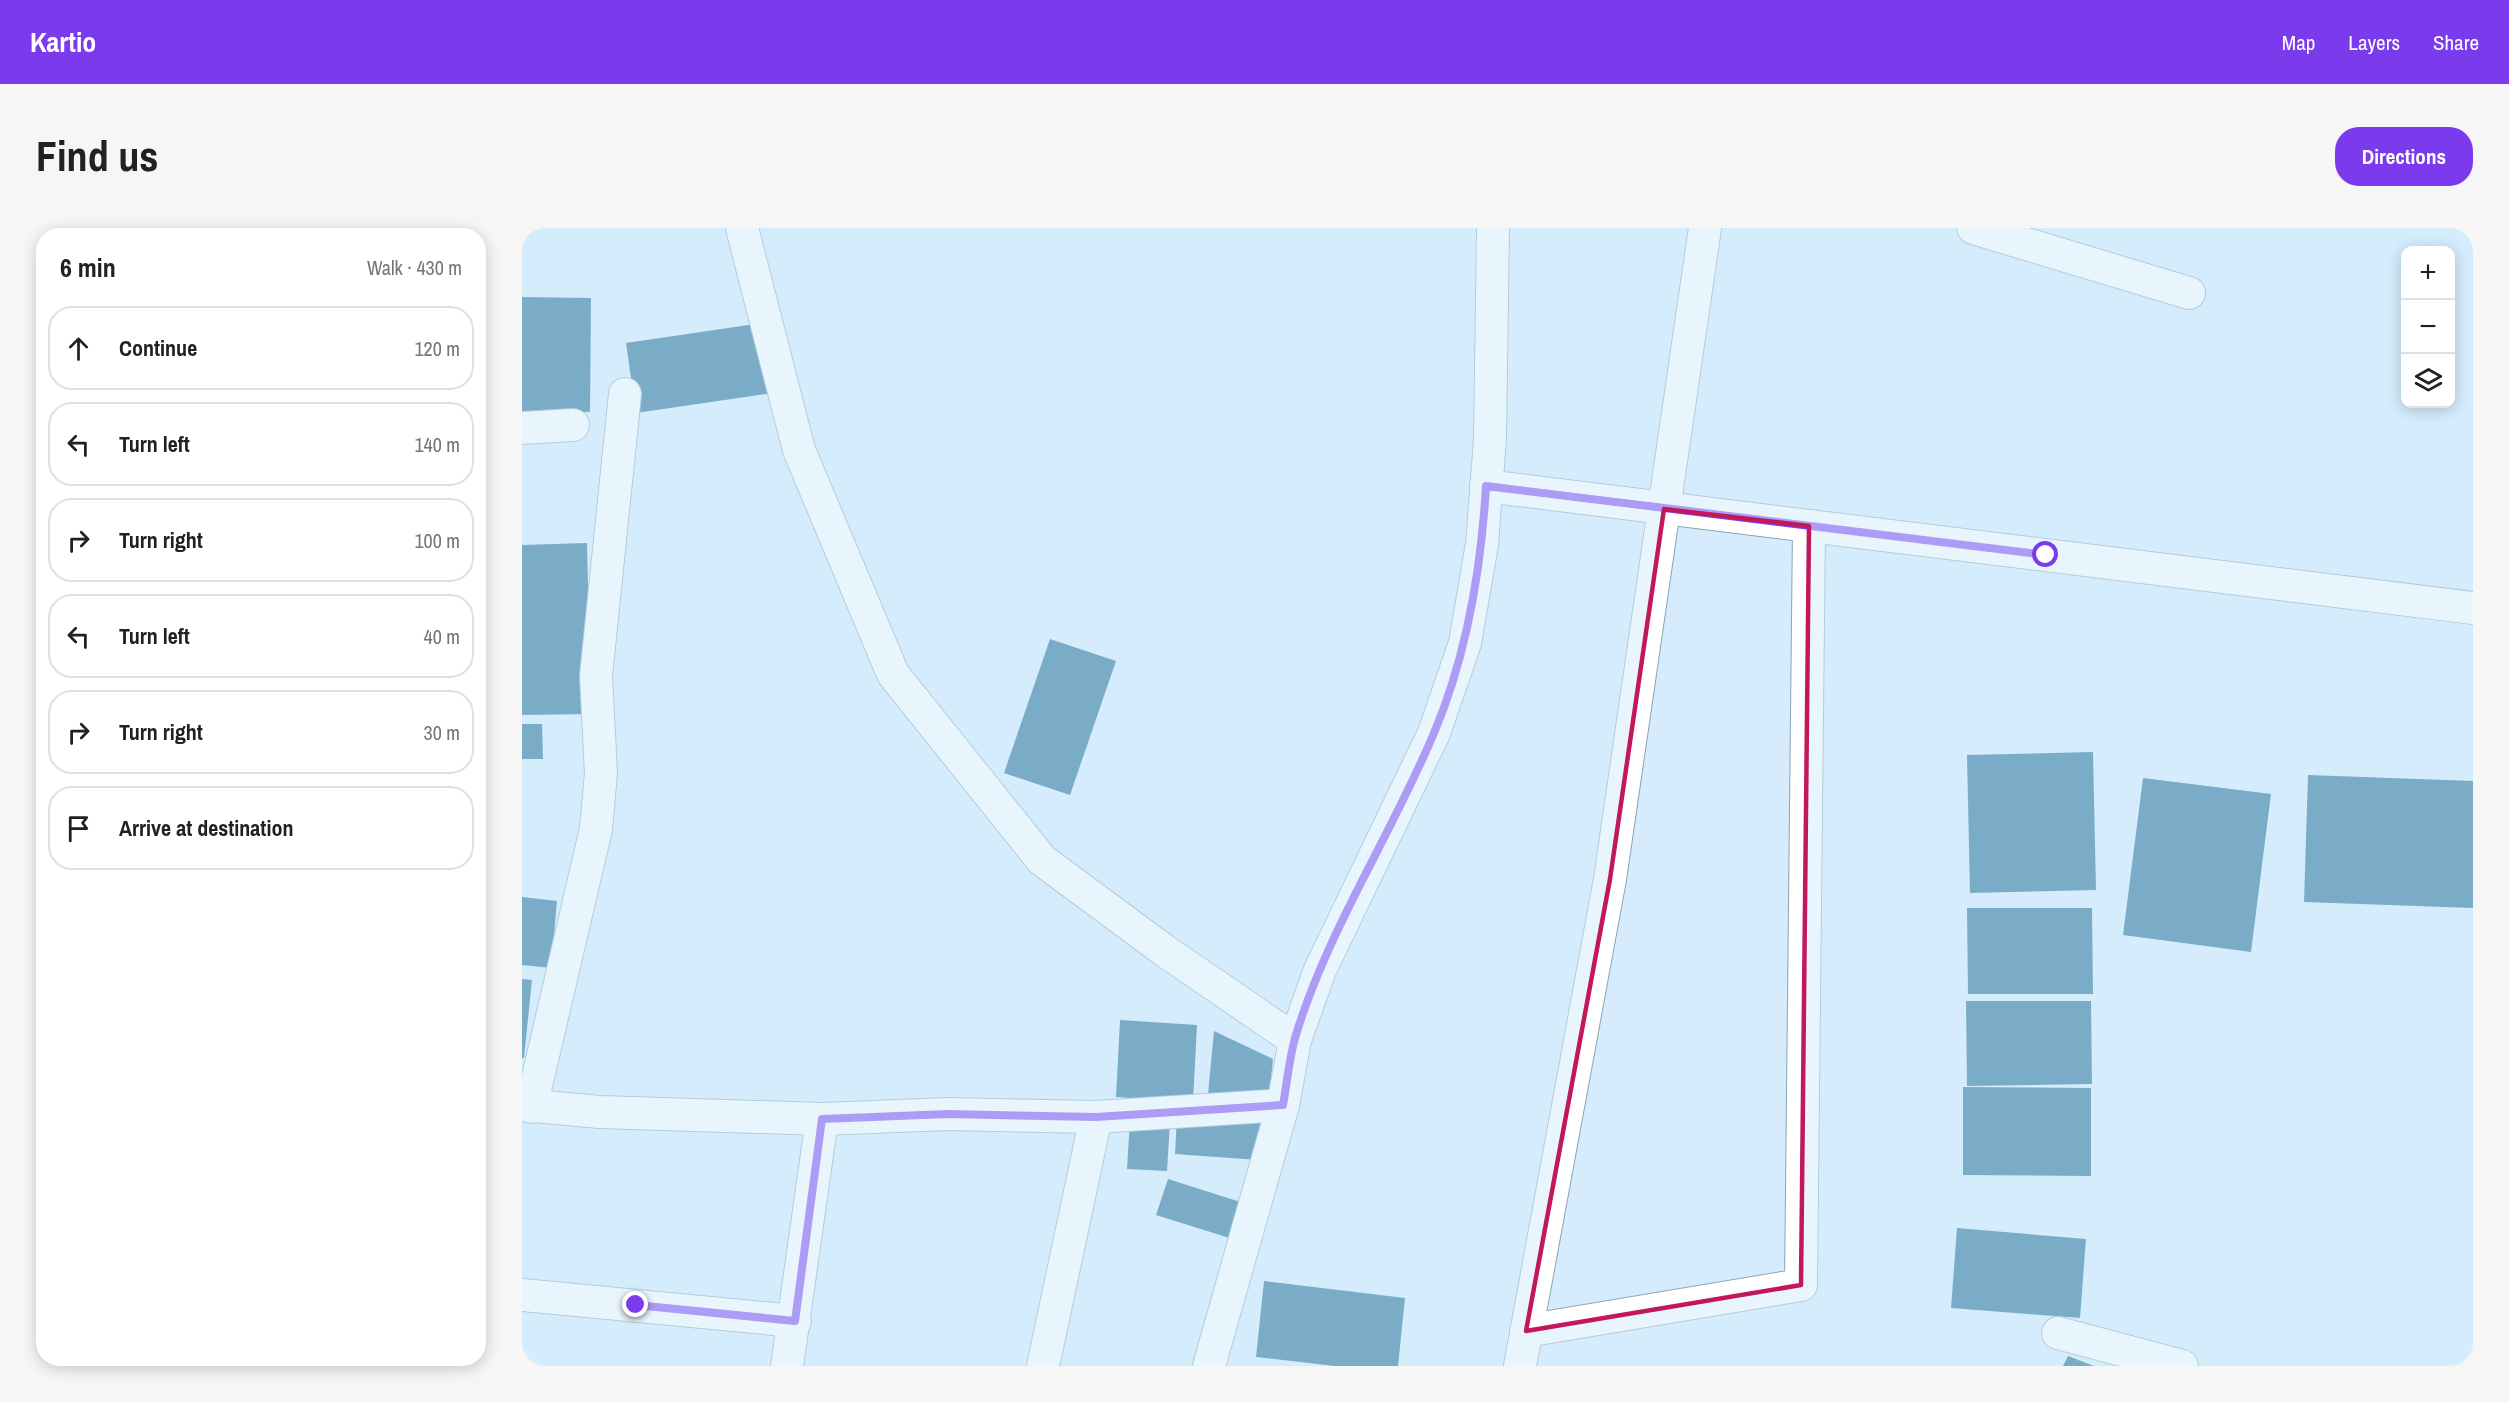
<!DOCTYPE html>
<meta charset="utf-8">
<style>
:root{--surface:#fff;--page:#f6f6f6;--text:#202124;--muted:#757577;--line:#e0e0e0;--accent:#7c3aed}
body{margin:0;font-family:"Archivo Narrow",sans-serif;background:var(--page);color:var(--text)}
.controls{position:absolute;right:18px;top:18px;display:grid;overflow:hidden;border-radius:12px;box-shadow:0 3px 15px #0003}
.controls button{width:54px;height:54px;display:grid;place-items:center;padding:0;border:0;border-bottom:2px solid var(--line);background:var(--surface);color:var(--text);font:30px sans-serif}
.stop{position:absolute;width:18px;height:18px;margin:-14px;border:4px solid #7c3aed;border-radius:50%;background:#fff}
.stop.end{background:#7c3aed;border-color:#fff;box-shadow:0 2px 6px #0008}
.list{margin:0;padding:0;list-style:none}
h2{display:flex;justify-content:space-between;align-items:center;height:78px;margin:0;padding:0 24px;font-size:26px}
h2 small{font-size:20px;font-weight:400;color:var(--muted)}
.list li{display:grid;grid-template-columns:39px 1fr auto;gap:18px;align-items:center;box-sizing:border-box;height:84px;margin:0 12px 12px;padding:0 12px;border:2px solid var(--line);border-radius:24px}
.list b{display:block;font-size:22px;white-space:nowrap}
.list em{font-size:20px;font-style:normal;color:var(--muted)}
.icon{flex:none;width:33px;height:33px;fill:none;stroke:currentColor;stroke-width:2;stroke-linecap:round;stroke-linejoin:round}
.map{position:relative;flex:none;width:1951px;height:1138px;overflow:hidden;border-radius:24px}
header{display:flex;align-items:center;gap:36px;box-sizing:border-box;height:84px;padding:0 30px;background:var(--accent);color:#fff}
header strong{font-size:28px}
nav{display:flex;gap:33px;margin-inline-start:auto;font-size:21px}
.intro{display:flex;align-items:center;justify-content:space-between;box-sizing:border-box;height:144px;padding:0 36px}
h1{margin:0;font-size:42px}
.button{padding:15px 27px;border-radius:24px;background:var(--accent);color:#fff;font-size:21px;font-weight:700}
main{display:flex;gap:36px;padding:0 36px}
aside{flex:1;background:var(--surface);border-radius:24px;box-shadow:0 3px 15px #0003}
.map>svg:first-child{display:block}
.building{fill:#0e5e87}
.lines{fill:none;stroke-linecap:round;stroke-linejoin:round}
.street-casing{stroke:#8aa4b6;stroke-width:34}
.street{stroke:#fff;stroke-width:32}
.route{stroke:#7c3aed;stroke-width:8}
.marked{fill:none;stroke:#c2185b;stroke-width:4.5;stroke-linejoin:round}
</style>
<header>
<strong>Kartio</strong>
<nav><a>Map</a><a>Layers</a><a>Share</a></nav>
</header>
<div class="intro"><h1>Find us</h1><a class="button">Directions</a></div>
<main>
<aside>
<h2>6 min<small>Walk · 430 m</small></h2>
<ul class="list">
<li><svg class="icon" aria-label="ahead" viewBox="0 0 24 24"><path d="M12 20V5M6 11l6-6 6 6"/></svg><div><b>Continue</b></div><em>120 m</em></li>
<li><svg class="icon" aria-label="left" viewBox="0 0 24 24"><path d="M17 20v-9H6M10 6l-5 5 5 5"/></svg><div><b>Turn left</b></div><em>140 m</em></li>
<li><svg class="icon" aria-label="right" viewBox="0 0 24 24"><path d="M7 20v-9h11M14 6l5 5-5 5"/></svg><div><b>Turn right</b></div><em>100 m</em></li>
<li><svg class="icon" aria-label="left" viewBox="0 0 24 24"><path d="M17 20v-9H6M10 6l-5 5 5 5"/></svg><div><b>Turn left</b></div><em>40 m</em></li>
<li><svg class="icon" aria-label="right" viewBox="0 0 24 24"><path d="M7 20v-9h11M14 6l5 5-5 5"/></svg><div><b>Turn right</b></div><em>30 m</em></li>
<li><svg class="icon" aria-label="arrive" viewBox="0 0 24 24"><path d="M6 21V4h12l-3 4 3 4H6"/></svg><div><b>Arrive at destination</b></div></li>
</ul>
</aside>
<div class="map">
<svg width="1951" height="1138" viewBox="0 0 1951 1138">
<rect width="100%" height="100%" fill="#d6ecfc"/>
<g class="building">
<polygon points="0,69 69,70 68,184 0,183"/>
<polygon points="240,95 251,165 114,185 104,115"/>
<polygon points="65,315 69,486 0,487 0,317"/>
<polygon points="528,411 594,433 548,567 482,545"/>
<polygon points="0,496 20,496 21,531 0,531"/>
<polygon points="1571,524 1574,662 1448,665 1445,527"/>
<polygon points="1786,547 1951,553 1951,680 1782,674"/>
<polygon points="1621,550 1749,566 1729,724 1601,707"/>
<polygon points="0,669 35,673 29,740 0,737"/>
<polygon points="1445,680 1570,680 1571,766 1446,766"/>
<polygon points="0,751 10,752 2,830 0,830"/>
<polygon points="1444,773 1569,773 1570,856 1445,858"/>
<polygon points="598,792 675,797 671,874 594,869"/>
<polygon points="692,803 751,831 747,871 686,866"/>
<polygon points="1441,859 1569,860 1569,948 1441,947"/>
<polygon points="655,888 739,894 736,932 653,926"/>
<polygon points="608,891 648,893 645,943 605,941"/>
<polygon points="646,951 728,977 717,1013 634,987"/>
<polygon points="1435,1000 1564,1011 1558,1090 1429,1080"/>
<polygon points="742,1053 883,1070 876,1138 813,1138 734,1129"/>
<polygon points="1546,1128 1572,1138 1541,1138"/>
</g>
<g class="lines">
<defs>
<g id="street">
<polyline points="220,0 277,222 371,446 520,632 643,723 773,812"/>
<polyline points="1451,0 1667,65"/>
<polyline points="0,200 51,197"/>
<polyline points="964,258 1951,380"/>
<polyline points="0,877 78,884 300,891 426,886 574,889 761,877"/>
<polyline points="9,879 74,601 79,545 74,448 103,166"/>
<polyline points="0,1067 273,1093"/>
<polyline points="1004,1103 1279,1057 1287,298"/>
<polyline points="1536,1105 1660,1138"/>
<polyline points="265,1138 300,891"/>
<polyline points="521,1138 574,889"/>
<polyline points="687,1138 761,877 773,812 798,742 912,505 943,415 960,316 968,211 971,0"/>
<polyline points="998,1138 1088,651 1183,0"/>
</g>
</defs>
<use href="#street" class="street-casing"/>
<use href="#street" class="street"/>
</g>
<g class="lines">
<path class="route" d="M114,1077L273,1093L300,891L426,886L574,889L761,877C765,855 767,832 773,810C805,703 869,608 912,505C945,427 959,343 964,258L1524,327"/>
</g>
<path d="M0 0H1951V1138H0ZM1142,281L1287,298L1279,1057L1004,1103L1088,651Z" fill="#d6ecfc" fill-opacity=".55" fill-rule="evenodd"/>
<path class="marked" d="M1142,281L1287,298L1279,1057L1004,1103L1088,651Z"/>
</svg>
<div class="controls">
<button>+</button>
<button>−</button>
<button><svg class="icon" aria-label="layers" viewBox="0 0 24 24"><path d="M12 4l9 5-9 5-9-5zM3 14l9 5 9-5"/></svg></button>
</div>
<div class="stop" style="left:1524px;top:327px"></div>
<div class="stop end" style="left:114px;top:1077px"></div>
</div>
</main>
